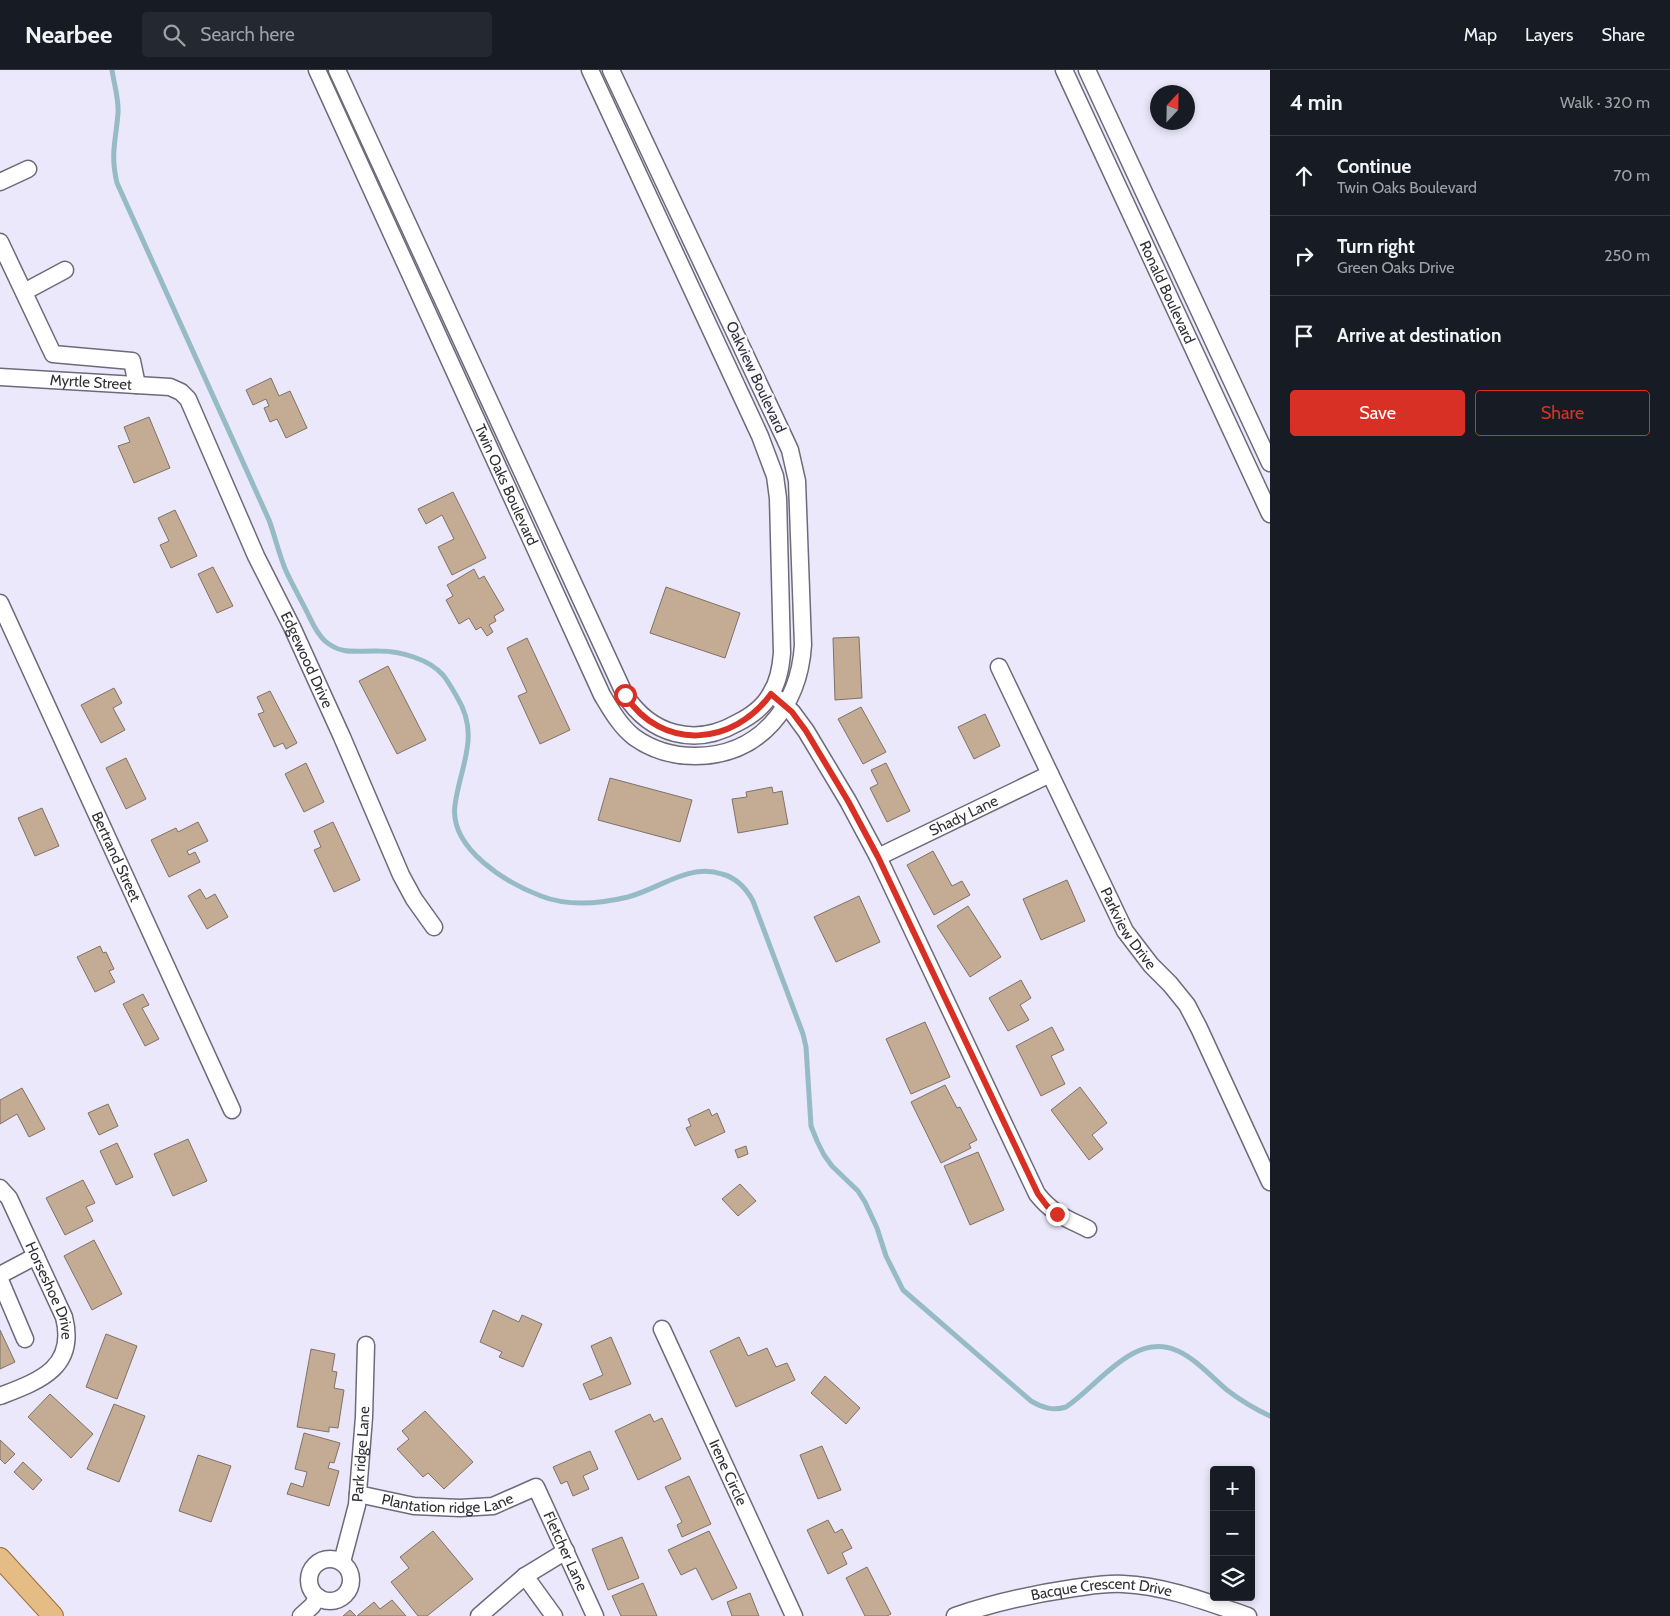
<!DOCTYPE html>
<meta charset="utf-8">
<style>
:root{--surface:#171b24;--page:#242831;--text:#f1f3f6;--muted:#9ea1a6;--line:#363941;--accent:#d93025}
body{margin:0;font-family:Cabin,sans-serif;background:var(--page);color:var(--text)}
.controls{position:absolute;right:15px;bottom:15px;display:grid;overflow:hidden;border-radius:5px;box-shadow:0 2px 8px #0003}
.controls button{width:45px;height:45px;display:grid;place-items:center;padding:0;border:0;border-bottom:1px solid var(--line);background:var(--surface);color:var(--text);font:25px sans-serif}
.compass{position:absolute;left:1150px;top:15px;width:45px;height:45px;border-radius:50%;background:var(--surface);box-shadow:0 2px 8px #0003;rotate:22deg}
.stop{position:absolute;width:15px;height:15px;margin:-11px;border:4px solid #d93025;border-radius:50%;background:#fff}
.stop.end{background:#d93025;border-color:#fff;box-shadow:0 1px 5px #0008}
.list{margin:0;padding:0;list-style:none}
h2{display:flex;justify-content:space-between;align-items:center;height:65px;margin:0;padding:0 20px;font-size:21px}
h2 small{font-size:16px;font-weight:400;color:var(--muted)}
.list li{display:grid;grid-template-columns:32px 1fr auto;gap:15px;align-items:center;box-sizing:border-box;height:80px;padding:0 20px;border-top:1px solid var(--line)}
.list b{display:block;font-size:19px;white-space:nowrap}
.list p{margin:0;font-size:16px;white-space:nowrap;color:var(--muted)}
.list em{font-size:16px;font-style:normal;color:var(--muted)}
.actions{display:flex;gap:10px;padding:15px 20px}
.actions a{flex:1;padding:11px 0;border:1px solid var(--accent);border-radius:5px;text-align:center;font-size:18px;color:var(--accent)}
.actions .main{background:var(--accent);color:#fff}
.icon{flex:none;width:28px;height:28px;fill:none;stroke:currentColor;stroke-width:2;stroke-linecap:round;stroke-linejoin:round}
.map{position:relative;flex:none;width:1270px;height:1546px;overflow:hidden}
header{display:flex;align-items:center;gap:30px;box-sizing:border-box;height:70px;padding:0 25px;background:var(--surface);border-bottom:1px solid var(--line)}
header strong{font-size:24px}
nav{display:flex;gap:28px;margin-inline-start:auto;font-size:18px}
.search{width:350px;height:45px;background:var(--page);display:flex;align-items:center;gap:12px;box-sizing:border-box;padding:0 18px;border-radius:5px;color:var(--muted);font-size:19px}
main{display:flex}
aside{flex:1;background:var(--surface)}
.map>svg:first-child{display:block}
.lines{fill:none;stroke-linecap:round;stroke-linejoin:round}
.stream{stroke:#96bbc6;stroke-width:5}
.building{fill:#c3ab94;stroke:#807266}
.minor-casing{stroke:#6d6a7a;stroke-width:19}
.major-casing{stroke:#9c6e34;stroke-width:22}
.minor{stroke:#fff;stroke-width:16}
.major{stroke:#e6bc85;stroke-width:20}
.route{stroke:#d93025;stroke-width:6}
.labels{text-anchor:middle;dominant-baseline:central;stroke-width:5;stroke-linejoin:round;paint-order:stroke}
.street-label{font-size:15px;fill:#313037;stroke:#f8f7fe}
</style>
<header>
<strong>Nearbee</strong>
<div class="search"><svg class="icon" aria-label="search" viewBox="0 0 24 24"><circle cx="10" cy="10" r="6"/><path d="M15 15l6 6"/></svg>Search here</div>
<nav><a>Map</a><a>Layers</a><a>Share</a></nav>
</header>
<main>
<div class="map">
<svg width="1270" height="1546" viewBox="0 0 1270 1546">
<rect width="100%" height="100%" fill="#ebe8fb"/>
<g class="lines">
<path class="stream" d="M112,0C114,14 119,29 118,43C116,70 110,84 117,113L269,450C275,466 279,485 286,501C292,514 300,528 307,542C312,552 316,563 325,571C342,586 359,580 379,581C400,581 429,589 443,605C448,611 453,620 457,627C481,666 460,696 455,735C449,779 507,813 541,826C569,837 599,834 628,827C659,819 689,793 722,804C737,808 746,818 753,831L803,964L806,977L811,1056L817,1071L824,1085L832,1096L858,1121L865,1132L877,1158L886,1186L903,1220L1031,1331C1043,1338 1053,1341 1066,1337C1089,1321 1108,1297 1132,1284C1173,1261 1199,1296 1227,1320C1240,1330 1255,1339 1270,1346"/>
</g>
<g class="building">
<polygon points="271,308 279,326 290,321 307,358 286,368 277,349 270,352 264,338 269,336 266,329 253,335 246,320"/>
<polygon points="149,347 170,398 134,413 118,376 130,372 124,357"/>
<polygon points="453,422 486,488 452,505 438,477 454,469 442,445 426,454 418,439"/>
<polygon points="175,440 197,486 171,498 160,475 169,471 158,448"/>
<polygon points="213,497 233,536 217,543 198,504"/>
<polygon points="474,499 479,509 484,506 504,540 494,546 496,551 489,555 493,562 487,566 481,557 476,560 469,548 459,554 446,530 453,526 447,515"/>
<polygon points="666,517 740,543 725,588 650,563"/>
<polygon points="859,567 862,628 835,630 833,568"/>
<polygon points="527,568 570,660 540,674 518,626 527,622 507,578"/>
<polygon points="388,596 426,670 397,684 359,611"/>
<polygon points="114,618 122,633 113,638 125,660 101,673 81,635"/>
<polygon points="270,621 297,673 286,679 283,673 274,677 258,644 264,642 257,627"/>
<polygon points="861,637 886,682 863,694 838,649"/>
<polygon points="985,644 1000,676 974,689 958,657"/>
<polygon points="126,688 146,729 126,739 106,698"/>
<polygon points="306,693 324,732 304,742 285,704"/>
<polygon points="886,693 910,741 887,752 870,718 878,714 871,700"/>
<polygon points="610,708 692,730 680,772 598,750"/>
<polygon points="772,717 773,723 782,721 788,754 738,763 732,729 747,727 746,722"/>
<polygon points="42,738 59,776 35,786 18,748"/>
<polygon points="198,752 208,771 187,781 189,785 195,782 200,792 169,807 151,770 176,758 178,762"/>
<polygon points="333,752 360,810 334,822 314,780 321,777 314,761"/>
<polygon points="933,781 952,816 962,811 970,825 934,845 907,795"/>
<polygon points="1067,810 1085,851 1041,870 1023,829"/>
<polygon points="200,819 206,829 215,824 228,847 207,859 188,826"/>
<polygon points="859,826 880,872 836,892 814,847"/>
<polygon points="968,836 1001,887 970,907 937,856"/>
<polygon points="100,876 103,883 106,882 114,899 109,901 115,912 95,922 77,887"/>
<polygon points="1021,910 1031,928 1020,935 1029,950 1008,961 989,928"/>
<polygon points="143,924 149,935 142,938 159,969 145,976 123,934"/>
<polygon points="925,952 950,1007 911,1024 886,969"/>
<polygon points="1052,957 1064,980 1051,986 1065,1014 1041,1026 1016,976"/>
<polygon points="945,1015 957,1038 960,1037 977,1070 969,1074 971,1078 941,1093 911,1032"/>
<polygon points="1080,1017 1107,1053 1092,1065 1103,1079 1089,1090 1051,1040"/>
<polygon points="22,1018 45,1059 29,1067 17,1044 0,1054 0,1030"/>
<polygon points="108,1034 118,1056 99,1065 88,1043"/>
<polygon points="709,1039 712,1046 717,1043 725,1062 695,1076 686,1058 691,1056 688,1049"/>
<polygon points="188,1069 207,1111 173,1126 154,1084"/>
<polygon points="117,1073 133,1107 116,1115 100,1081"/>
<polygon points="746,1076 748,1084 738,1088 735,1080"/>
<polygon points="978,1082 1004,1140 970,1155 944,1096"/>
<polygon points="83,1110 95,1133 86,1137 93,1151 65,1165 46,1128"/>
<polygon points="740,1114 756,1131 738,1146 722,1129"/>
<polygon points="94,1170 122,1224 92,1240 64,1186"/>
<polygon points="493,1240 519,1252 522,1245 542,1254 523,1297 499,1287 502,1282 480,1272"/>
<polygon points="0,1260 15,1292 0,1299"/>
<polygon points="106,1264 137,1276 117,1329 86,1317"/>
<polygon points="611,1267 631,1314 590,1330 583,1314 603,1305 591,1276"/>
<polygon points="739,1267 748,1286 767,1278 776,1297 787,1293 795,1310 736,1337 710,1281"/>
<polygon points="311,1279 335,1284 332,1301 337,1302 334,1318 344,1320 338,1358 329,1357 329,1362 297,1357"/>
<polygon points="825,1306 860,1338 846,1354 811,1323"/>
<polygon points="50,1324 93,1364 71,1388 28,1347"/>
<polygon points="114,1334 145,1346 119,1412 87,1399"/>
<polygon points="425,1341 473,1392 444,1419 428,1403 423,1407 397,1379 409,1369 402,1361"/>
<polygon points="650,1344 654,1352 662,1348 681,1389 638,1410 615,1361"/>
<polygon points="304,1363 340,1373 334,1393 330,1392 328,1398 339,1401 329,1436 287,1424 291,1413 303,1417 307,1402 295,1399"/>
<polygon points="0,1370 15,1384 5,1394 0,1389"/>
<polygon points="822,1376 841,1420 818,1429 800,1385"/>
<polygon points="590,1381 598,1399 583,1406 589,1419 573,1426 567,1411 561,1414 553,1397"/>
<polygon points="198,1385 231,1396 211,1452 179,1441"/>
<polygon points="23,1392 42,1410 33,1420 14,1402"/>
<polygon points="689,1406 711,1454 682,1467 677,1455 682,1452 665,1417"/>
<polygon points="828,1450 835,1463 842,1459 852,1478 842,1483 847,1494 828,1504 807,1460"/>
<polygon points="433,1461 473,1509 427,1546 418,1546 391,1512 409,1498 400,1487"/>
<polygon points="709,1461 737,1518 712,1530 696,1498 681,1505 668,1480"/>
<polygon points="622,1467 639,1508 608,1520 592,1479"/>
<polygon points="867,1497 891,1544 887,1546 865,1546 846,1508"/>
<polygon points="643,1513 657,1546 621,1546 612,1526"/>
<polygon points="750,1523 759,1546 732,1546 727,1532"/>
<polygon points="392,1530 406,1546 357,1546 374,1532 380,1539"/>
<polygon points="350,1540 356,1546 343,1546"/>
</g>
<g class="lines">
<defs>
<g id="minor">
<path id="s1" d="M317,0L602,625C611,640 620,656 634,667C652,680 674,686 695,686C760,686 799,636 803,575L797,411L790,380L784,367L611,0"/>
<path d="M337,0L625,625C651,665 695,677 737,653C751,646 764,637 771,623C779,611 781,596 782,583L778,428L775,406L760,366L590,0"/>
<path id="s2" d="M1064,0L1270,444"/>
<polyline points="1087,0 1270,393"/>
<polyline points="0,112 28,99"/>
<polyline points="0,172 53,284 132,291 137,315"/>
<polyline points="24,222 65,200"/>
<path id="s3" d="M0,307L170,317L181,322L188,329L256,486L292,557L342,667L401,805L414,829L434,857"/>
<path id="s4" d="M0,533L232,1040"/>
<path id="s5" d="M999,597L1125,861L1151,895L1170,914L1187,935L1199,958L1270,1112"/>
<path d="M777,628L792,642L806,661L848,731L878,787L1037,1124C1053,1144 1066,1148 1088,1159"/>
<path id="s6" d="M878,787L1050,704"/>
<path id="s7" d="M0,1118L9,1128L64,1247C77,1298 39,1311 0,1326"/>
<polyline points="0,1205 36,1186"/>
<polyline points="0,1210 25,1269"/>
<path id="s8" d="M662,1259L794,1546"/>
<path id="s9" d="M358,1424L414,1436L460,1438L493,1436L536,1417L595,1546"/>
<circle cx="330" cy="1510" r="21"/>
<path id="s10" d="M342,1492L357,1435L364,1347L366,1275"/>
<polyline points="301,1546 312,1536 318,1527"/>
<polyline points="479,1546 525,1506"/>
<polyline points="554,1546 525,1506 566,1481"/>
<path id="s11" d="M955,1546C993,1533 1033,1524 1074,1518C1090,1516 1106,1513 1123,1514C1166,1516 1207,1532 1248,1546"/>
</g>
<polyline id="major" points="0,1488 53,1546"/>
</defs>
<use href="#minor" class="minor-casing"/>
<use href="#major" class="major-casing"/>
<use href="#minor" class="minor"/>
<use href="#major" class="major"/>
</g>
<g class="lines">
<path class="route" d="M625,625C662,682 733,676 771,624L792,642L806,661L848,731L878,787L1038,1124L1047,1136L1057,1144"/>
</g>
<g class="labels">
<g class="street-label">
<text stroke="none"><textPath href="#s2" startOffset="245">Ronald Boulevard</textPath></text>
<text transform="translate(756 307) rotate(65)">Oakview Boulevard</text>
<text stroke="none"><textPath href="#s3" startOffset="91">Myrtle Street</textPath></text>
<text stroke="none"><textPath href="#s1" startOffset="456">Twin Oaks Boulevard</textPath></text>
<text stroke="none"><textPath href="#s3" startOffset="479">Edgewood Drive</textPath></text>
<text stroke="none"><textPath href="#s6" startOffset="95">Shady Lane</textPath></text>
<text stroke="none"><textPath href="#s4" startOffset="279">Bertrand Street</textPath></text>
<text stroke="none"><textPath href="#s5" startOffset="292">Parkview Drive</textPath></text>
<text stroke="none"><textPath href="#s7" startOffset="115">Horseshoe Drive</textPath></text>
<text stroke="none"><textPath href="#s10" startOffset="110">Park ridge Lane</textPath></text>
<text stroke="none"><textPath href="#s8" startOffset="158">Irene Circle</textPath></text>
<text stroke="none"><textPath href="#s9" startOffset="91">Plantation ridge Lane</textPath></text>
<text stroke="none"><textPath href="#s9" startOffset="254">Fletcher Lane</textPath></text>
<text stroke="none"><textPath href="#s11" startOffset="150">Bacque Crescent Drive</textPath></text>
</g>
</g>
</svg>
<div class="controls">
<button>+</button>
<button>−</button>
<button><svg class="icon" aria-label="layers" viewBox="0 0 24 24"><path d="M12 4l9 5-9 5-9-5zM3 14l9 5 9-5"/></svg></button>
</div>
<svg class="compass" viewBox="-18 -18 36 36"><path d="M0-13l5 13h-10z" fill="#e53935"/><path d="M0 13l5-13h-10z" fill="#9ea1a6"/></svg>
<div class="stop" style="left:625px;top:625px"></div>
<div class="stop end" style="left:1057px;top:1144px"></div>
</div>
<aside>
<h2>4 min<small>Walk · 320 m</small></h2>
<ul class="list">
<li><svg class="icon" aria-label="ahead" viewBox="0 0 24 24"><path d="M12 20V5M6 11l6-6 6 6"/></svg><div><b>Continue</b><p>Twin Oaks Boulevard</p></div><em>70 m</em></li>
<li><svg class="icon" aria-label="right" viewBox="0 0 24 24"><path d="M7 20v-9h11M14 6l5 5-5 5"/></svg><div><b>Turn right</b><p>Green Oaks Drive</p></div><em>250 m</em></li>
<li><svg class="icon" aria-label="arrive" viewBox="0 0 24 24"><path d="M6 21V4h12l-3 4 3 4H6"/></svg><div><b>Arrive at destination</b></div></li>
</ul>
<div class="actions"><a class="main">Save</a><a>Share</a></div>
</aside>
</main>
